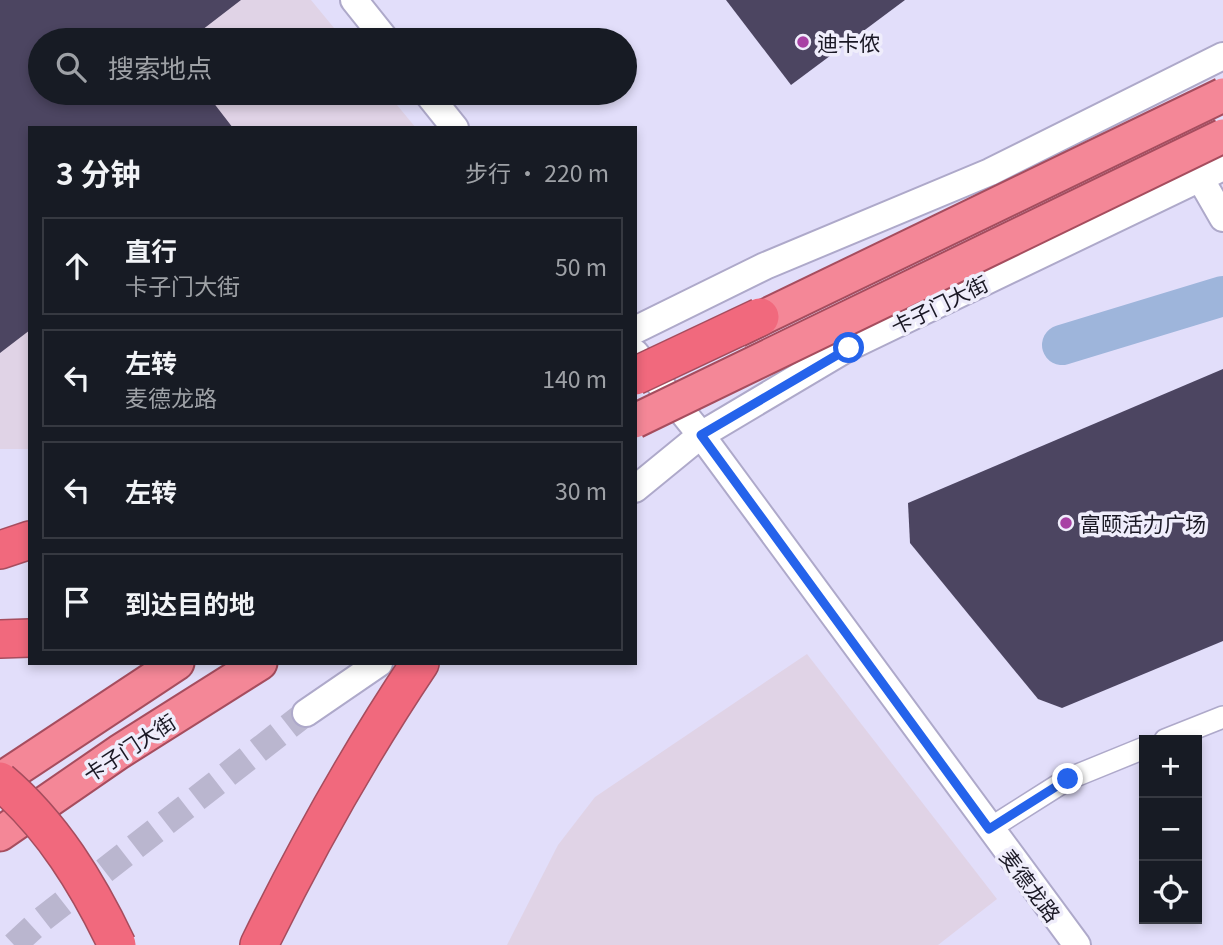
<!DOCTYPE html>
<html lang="zh">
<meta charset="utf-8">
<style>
:root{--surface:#171b24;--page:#20242c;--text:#f1f3f6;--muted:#9ea1a6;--line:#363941}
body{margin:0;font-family:Georgia,"Noto Sans SC",serif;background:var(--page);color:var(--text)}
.controls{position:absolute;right:21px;bottom:21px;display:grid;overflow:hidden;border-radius:0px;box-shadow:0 4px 10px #0003}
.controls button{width:63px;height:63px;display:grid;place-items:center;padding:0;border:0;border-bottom:2px solid var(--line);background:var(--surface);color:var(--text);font:35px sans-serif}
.stop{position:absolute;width:21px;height:21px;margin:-16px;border:5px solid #2563eb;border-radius:50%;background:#fff}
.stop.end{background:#2563eb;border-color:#fff;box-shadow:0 2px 7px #0008}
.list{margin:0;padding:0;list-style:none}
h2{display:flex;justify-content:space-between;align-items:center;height:91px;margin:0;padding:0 28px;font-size:30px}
h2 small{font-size:23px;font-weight:400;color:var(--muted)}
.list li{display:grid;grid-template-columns:46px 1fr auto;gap:21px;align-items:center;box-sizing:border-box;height:98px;margin:0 14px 14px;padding:0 14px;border:2px solid var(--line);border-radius:0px}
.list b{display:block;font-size:26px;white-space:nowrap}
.list p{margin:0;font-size:23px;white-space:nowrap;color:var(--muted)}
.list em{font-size:23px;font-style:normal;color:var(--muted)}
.icon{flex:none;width:38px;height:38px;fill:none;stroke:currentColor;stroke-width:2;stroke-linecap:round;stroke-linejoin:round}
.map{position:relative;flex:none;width:1223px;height:945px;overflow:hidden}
.search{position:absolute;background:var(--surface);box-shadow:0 4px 10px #0003;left:28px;top:28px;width:609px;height:77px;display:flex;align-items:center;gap:18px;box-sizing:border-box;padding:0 24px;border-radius:38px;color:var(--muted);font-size:26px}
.panel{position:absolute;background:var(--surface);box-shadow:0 4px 10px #0003;left:28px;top:126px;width:609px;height:539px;border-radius:0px}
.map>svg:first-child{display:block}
.commercial{fill:#e0d3e6}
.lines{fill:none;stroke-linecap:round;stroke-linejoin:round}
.river{stroke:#9eb5db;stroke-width:40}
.building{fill:#4c4561}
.tertiary-tunnel{stroke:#bab6cf;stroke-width:26;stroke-dasharray:26 13;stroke-linecap:butt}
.minor-casing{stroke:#aea9ca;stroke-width:24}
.tertiary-casing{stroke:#aea9ca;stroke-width:30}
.trunk-casing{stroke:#a64d5e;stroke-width:37}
.motorway-casing{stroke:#a64d5e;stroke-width:40}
.minor{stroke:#fff;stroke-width:21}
.tertiary{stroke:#fff;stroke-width:26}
.trunk{stroke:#f48797;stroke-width:33}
.motorway{stroke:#f1697d;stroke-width:37}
.trunk-bridge-casing{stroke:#a64d5e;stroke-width:37;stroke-linecap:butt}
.motorway-bridge-casing{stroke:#a64d5e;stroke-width:40;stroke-linecap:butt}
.trunk-bridge{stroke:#f48797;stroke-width:33}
.motorway-bridge{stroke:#f1697d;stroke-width:37}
.route{stroke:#2563eb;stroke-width:9}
.poi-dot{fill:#a841a4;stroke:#efedfb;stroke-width:2.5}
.labels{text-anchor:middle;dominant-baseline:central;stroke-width:7;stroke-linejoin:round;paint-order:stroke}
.poi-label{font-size:21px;fill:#1a1824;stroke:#efedfb;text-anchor:start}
.street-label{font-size:21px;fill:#1a1824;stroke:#efedfb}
</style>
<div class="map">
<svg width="1223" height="945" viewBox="0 0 1223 945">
<rect width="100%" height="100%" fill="#e2defa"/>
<g class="commercial">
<polygon points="0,0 311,0 344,40 40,40 40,93 387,93 416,128 30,128 30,449 0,449"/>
<polygon points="807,654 997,899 938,945 507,945 558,845 595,797"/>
</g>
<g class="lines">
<polyline class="river" points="1062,345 1223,296"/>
</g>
<g class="building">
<polygon points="0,0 241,0 189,40 40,40 40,93 206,93 233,128 30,128 30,330 0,353"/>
<polygon points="726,0 905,0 791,85"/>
<polygon points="1223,369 1223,641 1062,708 1038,699 910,543 908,503"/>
</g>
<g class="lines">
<polyline class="tertiary-tunnel" points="14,945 40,921 306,713"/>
<defs>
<g id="minor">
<polyline points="1165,740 1223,717"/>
<polyline points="989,829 1068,779 1144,748"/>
</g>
<g id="tertiary">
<polyline points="354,0 386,40"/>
<polyline points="427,93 455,128"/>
<polyline points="1200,178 1223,218"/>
<polyline points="635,330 765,266 990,172 1223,56"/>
<polyline points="635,353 701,435 1077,945"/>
<polyline points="635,489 701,435 849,347 1223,167"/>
<polyline points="306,713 379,663"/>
</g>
<g id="trunk">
<polyline points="0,780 177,663"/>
<polyline points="0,834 119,752 260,663"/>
</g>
<g id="motorway">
<polyline points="0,550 30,540"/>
<polyline points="0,639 30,638"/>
<path d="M259,945C307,847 359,754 420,663"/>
</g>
</defs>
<use href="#minor" class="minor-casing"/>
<use href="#tertiary" class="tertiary-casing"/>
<use href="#trunk" class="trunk-casing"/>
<use href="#motorway" class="motorway-casing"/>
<use href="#minor" class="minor"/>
<use href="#tertiary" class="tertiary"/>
<use href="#trunk" class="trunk"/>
<use href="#motorway" class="motorway"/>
<defs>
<g id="trunk-bridge">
<polyline points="737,330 1223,95"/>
<polyline points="635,421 1223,136"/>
</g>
<g id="motorway-bridge">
<polyline points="635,376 760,317"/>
<path d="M0,781C52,825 88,884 117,945"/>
</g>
</defs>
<use href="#trunk-bridge" class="trunk-bridge-casing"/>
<use href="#motorway-bridge" class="motorway-bridge-casing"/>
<use href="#trunk-bridge" class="trunk-bridge"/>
<use href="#motorway-bridge" class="motorway-bridge"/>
</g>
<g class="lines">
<polyline class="route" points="849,348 701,435 989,829 1068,779"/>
</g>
<g class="poi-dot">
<circle cx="803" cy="42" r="7"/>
<circle cx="1066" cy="523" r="7"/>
</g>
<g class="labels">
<g class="poi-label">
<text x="817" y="42">迪卡侬</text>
<text x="1080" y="523">富颐活力广场</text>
</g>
<g class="street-label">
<text transform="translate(939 304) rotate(-26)">卡子门大街</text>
<text transform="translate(129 747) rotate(-33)">卡子门大街</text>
<text transform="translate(1031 885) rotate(53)">麦德龙路</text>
</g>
</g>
</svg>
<div class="controls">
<button>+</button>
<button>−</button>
<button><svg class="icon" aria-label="locate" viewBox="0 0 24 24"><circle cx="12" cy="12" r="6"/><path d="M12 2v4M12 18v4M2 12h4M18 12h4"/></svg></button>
</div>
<div class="stop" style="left:849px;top:348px"></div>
<div class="stop end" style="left:1068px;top:779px"></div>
<div class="search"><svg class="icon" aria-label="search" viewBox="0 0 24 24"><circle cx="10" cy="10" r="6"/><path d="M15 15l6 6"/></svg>搜索地点</div>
<section class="panel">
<h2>3 分钟<small>步行 · 220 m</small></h2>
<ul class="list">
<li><svg class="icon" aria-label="ahead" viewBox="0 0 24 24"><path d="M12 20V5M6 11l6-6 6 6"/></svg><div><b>直行</b><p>卡子门大街</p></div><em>50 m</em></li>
<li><svg class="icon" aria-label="left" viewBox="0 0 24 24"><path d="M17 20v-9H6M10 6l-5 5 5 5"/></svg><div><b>左转</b><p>麦德龙路</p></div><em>140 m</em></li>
<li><svg class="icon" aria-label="left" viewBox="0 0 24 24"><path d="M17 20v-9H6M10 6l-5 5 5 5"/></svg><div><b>左转</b></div><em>30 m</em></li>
<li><svg class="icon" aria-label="arrive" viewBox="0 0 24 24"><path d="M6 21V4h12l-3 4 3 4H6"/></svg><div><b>到达目的地</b></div></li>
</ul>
</section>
</div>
